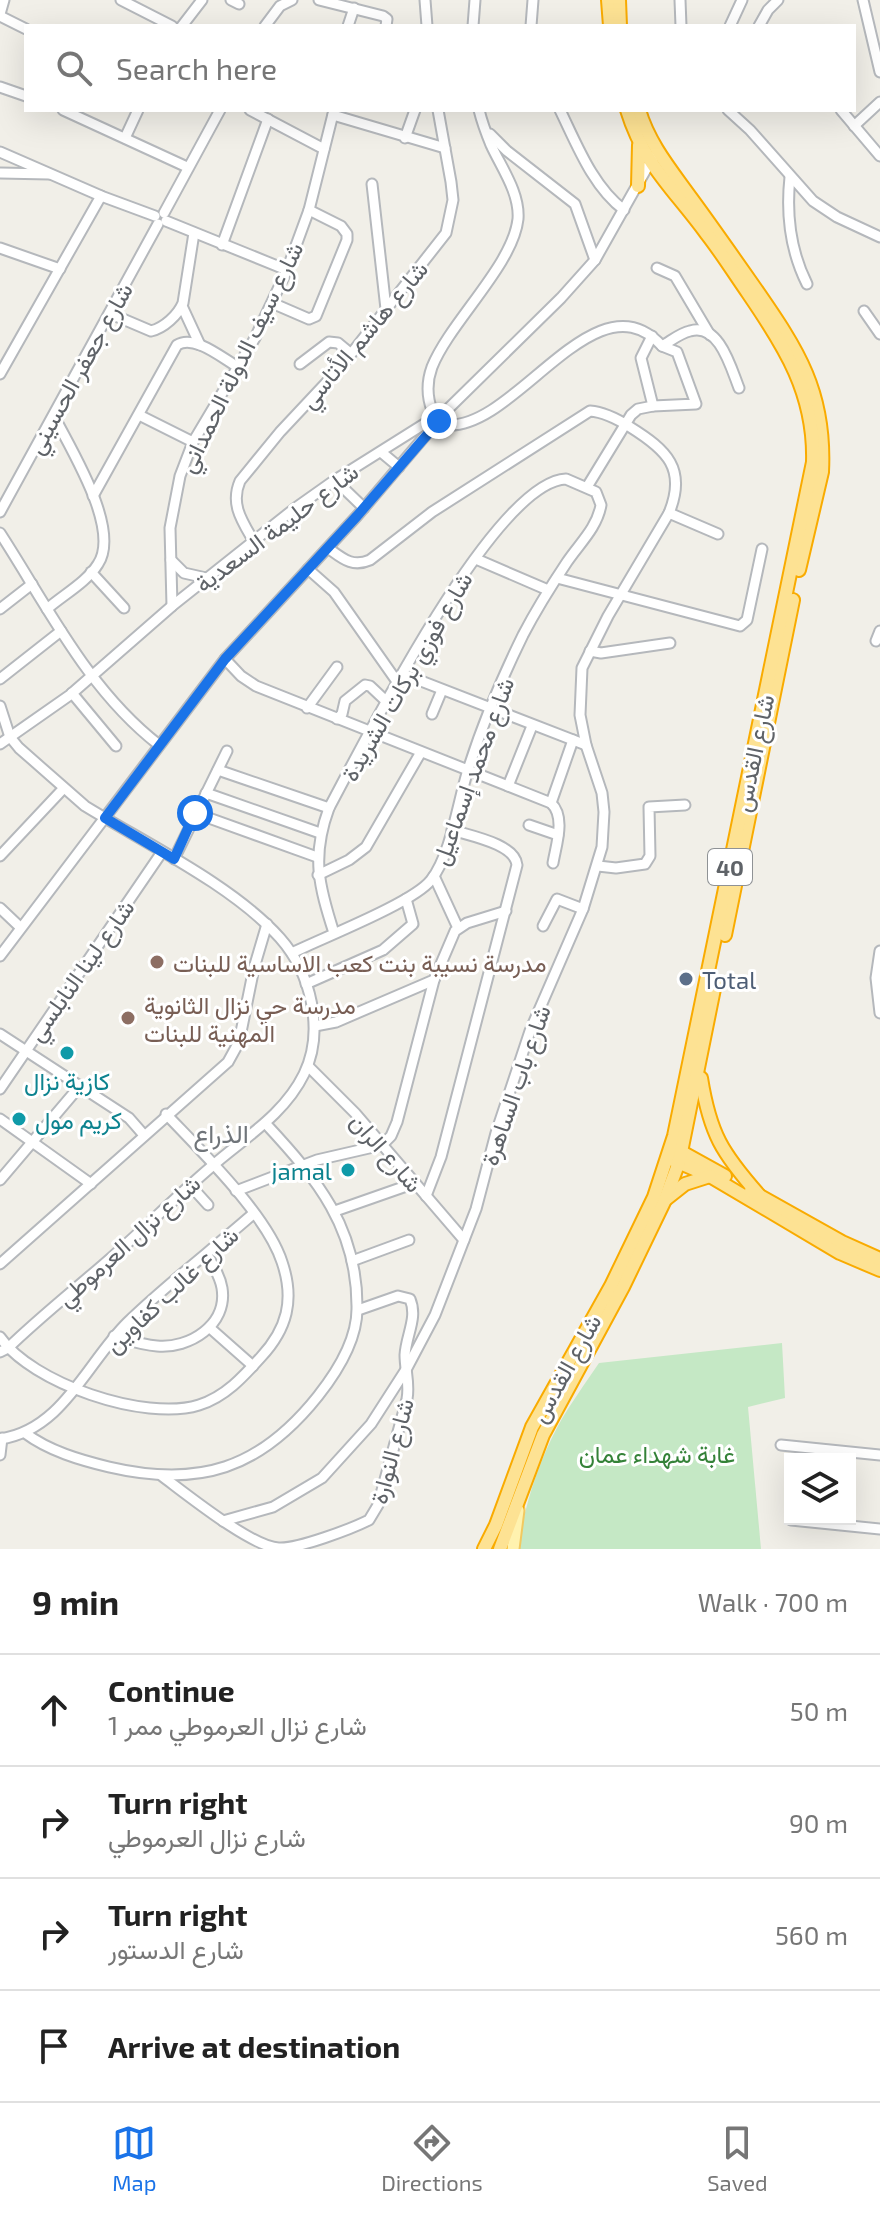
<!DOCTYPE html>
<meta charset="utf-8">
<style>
:root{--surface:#fff;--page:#f2f2f2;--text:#222;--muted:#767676;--line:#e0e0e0;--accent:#1a73e8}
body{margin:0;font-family:"Exo 2",Vazirmatn,sans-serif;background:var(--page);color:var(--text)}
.controls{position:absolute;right:24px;bottom:24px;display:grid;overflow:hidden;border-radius:0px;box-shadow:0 8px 32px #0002}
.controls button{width:72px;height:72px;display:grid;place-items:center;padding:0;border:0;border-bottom:2px solid var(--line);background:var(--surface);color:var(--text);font:40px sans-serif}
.stop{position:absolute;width:24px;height:24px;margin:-18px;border:6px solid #1a73e8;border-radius:50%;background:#fff}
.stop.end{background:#1a73e8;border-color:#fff;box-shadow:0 2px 8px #0008}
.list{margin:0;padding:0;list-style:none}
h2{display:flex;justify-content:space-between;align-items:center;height:104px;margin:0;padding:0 32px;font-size:34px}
h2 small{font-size:26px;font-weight:400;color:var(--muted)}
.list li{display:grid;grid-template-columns:52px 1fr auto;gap:24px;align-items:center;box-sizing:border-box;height:112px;padding:0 32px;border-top:2px solid var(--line)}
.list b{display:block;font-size:30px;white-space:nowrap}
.list p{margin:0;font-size:26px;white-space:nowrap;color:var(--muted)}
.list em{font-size:26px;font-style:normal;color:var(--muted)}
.icon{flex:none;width:44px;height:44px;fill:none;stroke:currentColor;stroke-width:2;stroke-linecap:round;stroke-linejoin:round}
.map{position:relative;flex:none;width:880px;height:1549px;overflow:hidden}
.search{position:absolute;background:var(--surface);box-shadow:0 8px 32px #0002;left:24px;right:24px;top:24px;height:88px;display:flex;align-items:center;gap:20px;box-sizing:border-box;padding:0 28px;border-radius:0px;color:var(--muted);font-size:30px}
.sheet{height:552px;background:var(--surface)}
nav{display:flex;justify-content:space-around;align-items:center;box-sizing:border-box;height:112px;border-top:2px solid var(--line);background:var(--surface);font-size:22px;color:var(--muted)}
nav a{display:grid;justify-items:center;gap:4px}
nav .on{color:var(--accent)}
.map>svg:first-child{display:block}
.green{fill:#c5e8c5}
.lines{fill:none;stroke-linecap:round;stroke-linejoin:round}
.minor-casing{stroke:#b5b8bc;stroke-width:13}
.major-casing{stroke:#f2c960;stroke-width:15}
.highway-casing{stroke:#f9ab00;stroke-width:16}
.minor{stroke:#fff;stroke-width:9}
.major{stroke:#fff2af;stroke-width:11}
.highway{stroke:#fde293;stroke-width:12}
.route{stroke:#1a73e8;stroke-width:10}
.education-dot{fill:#8d6e63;stroke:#fff;stroke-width:3}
.service-dot{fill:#5c6f8a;stroke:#fff;stroke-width:3}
.culture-dot{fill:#0f9aa8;stroke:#fff;stroke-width:3}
.labels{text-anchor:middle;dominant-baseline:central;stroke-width:6;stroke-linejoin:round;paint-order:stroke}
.shield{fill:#fff;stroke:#8f9295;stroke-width:2}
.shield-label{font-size:22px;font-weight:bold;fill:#5f6368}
.street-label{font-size:24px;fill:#5f6368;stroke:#fff}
.education-label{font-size:24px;fill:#785e54;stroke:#fff;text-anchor:start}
.service-label{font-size:24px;fill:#4e5e75;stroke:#fff;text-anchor:start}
.culture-label{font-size:24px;fill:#0d838f;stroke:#fff}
.park-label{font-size:24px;fill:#348238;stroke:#fff}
.neighbourhood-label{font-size:26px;fill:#70757a;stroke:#fff}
</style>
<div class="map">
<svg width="880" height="1549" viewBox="0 0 880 1549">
<rect width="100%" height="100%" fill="#f1efe8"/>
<path class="green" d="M782,1343L785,1398L748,1407L761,1549H518C524,1507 538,1463 558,1426C570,1404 585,1384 599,1363Z"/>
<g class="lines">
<defs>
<g id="minor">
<polyline points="121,0 172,26"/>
<polyline points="231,0 239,4"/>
<polyline points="319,0 383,16 387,19 386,26"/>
<polyline points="425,0 427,26"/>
<polyline points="680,0 681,26"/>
<polyline points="863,0 880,72"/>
<polyline points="0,14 4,0"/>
<polyline points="0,16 26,29"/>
<polyline points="182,26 202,0"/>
<polyline points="265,26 280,6 292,0"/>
<polyline points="348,26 354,8"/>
<polyline points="473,26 475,0"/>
<polyline points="531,26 533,0"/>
<polyline points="730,26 742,0"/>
<polyline points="759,26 768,10 778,0"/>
<polyline points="0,87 26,96"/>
<polyline points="63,110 187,167"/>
<polyline points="250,110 324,149"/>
<path d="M479,110C482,122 486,133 491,145C501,167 520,193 518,219C513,265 450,322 432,367C425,386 426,417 448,425C517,428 596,273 662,346C671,341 680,333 690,331C719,322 731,368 739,388"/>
<path d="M560,110C577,145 593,187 624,210"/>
<polyline points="728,110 750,130 813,201 837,217 880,237"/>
<polyline points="841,110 880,156"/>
<polyline points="333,115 445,148"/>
<polyline points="854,126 880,102"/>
<polyline points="490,134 507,151 575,204 595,260"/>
<polyline points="125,138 138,110"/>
<polyline points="405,138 415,110"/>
<polyline points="0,152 101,196 155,216"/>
<polyline points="0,173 49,174"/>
<path d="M790,177C786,214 790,250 807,284"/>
<polyline points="372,184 386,309"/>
<polyline points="164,213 220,110"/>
<polyline points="166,221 287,270"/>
<polyline points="222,245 268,119"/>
<polyline points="0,248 60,269"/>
<polyline points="657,268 675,276 710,335"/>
<polyline points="272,303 309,319 316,316 347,240 347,234 341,226 309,210"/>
<polyline points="182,306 200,345"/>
<polyline points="864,311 880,334"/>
<path d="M111,314L151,331C164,328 178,315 183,303L194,233"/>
<polyline points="300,364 329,342 338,343 350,353"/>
<polyline points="0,374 101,196"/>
<polyline points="653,406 696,404 677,352 662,346"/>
<polyline points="139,415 193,442"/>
<polyline points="381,452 399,467"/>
<polyline points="335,480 364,508"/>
<polyline points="587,487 631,415 638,409 653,406 641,358 652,336"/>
<path d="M93,496L177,345C194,334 222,358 238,367"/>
<polyline points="0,512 158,224"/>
<polyline points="669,513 718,534"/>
<path d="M0,533C48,607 88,690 159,745"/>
<path d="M253,540C242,521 230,504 240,481L280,432L340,368L446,233L453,200L451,182L438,110"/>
<polyline points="476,559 548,590"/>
<polyline points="171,560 184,573 206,578"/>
<polyline points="308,569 334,592 398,683"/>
<polyline points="91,572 124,608"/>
<polyline points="557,578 740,626 747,620 762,549"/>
<polyline points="172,606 170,528 180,476 193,442 255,338 287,270 309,210 334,110"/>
<polyline points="0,609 32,584"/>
<path d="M47,609C63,595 87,582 98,564C121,529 71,450 54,416"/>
<polyline points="876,641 880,631"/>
<polyline points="590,651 601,653 670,643"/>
<path d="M225,659L241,676L256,686L551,803C566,817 556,845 553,863"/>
<polyline points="403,674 586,745"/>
<polyline points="0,679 61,631"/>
<polyline points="72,693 116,746"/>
<path d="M0,706L10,737L19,748L85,806C145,843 234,886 280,938C311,973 325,1031 304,1074C284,1115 244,1138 211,1167C177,1196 146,1227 112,1257C78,1287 41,1316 8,1348L0,1352"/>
<polyline points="307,708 337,667"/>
<polyline points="432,714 442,690"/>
<polyline points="337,719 342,714 345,701 365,685 370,686 387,702"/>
<polyline points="0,744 70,695 172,606 294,509 335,480 448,409 561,298 595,260 653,157"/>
<polyline points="218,770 329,808"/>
<polyline points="508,786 532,726"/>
<polyline points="206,793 320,833"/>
<polyline points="551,803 573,740"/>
<polyline points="195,813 317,857"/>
<polyline points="529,825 558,835"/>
<polyline points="0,856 63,789"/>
<polyline points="174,859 227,751"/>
<polyline points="598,866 616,868 645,864 650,856 649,807 685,805"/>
<polyline points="318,875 349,860 366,847 421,752"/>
<polyline points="434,876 458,928"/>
<polyline points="0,908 20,927"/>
<polyline points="543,926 557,899 583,909"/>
<polyline points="880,951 876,978 880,1013"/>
<path d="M292,953C322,938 413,903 431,880C451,855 458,801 468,770C482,725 502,678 523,635C536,610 551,586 567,562C579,544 597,528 601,505L596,492L566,479C494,482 363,745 329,808C311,857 319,886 334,933"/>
<polyline points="0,956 225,659 357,516 442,416"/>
<polyline points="306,984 383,950 413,924 406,899"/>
<polyline points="315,1026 336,1022 434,980 455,931 467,923 506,911"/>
<polyline points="0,1034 129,1118 143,1134"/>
<polyline points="308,1066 355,1113 464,1240"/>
<polyline points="0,1089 162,852"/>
<polyline points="0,1119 91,1184"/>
<polyline points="0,1180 79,1087"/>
<polyline points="190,1185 208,1205"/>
<polyline points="236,1191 317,1160 382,1145 391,1136 397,1122 434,980"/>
<path d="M426,1196L441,1157L517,865C515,844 471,836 452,830"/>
<polyline points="335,1211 415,1183"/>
<polyline points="352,1261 409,1240"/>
<polyline points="0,1264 228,1062 239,1042 254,968 267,924"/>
<polyline points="210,1328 253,1366"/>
<path d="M114,1336C128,1340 142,1345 157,1346C189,1349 228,1325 222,1288C220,1276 213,1265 207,1255"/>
<path d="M0,1337C31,1383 145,1422 199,1405C225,1397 243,1377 261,1357C287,1329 295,1300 282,1262C267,1215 201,1151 166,1114"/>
<path d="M25,1433C49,1451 80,1460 109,1467C199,1488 260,1469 318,1396C337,1372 357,1340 357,1309C358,1228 317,1179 266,1124"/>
<path d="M0,1439C63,1430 87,1362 128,1322C167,1284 212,1250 253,1214"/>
<polyline points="781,1445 880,1455"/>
<polyline points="0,1455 2,1438"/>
<path d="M162,1476C185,1493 253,1548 279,1548C298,1549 351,1529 369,1520L378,1505L407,1399C410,1384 405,1370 405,1355C406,1335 418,1318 410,1299L398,1296L358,1310"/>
<polyline points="791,1520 880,1529"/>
<path d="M223,1521L273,1507L322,1478L371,1424L407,1368L435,1315L476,1209L496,1133L530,1031L583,909L602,847L604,812L602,793L586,745L580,715L582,668L608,616L669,513C687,469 667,450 630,427C619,420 604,412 590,411L432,512L370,560C352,568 342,558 328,548"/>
</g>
<polyline id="major" points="513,1549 518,1510"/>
<g id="highway">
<polyline points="608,0 610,26"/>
<polyline points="619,0 620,26"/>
<path d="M639,110C649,144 671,170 691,198C713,228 734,258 755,288C798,350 826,392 822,472L799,570"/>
<polyline points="638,186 639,145"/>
<polyline points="725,935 793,600"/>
<path d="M701,1078C710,1134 722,1153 759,1195"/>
<polyline points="678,1150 725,1176"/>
<polyline points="671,1159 710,1176 840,1253 880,1270"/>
<polyline points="751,1191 842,1242 880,1259"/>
<polyline points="666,1199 685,1184 710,1176"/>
<path d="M484,1549L496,1525L532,1427L611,1286L654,1197L674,1136L813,462C815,394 785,347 748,293C734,273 721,252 706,233C673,188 644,165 627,110"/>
<polyline points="500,1549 543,1435 623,1287 664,1202 679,1162 715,984"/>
</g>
</defs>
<use href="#minor" class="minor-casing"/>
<use href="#major" class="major-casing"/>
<use href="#highway" class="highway-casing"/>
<use href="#minor" class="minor"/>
<use href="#major" class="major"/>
<use href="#highway" class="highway"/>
</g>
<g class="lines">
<polyline class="route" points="195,813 174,859 105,818 225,659 357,516 439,421"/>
</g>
<g class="education-dot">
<circle cx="157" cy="962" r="8"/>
<circle cx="128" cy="1018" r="8"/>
</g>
<circle class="service-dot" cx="686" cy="979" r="8"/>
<g class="culture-dot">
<circle cx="67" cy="1053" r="8"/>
<circle cx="19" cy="1119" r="8"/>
<circle cx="348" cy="1170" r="8"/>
</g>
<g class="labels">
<rect class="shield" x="708" y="849" width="44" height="36" rx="6"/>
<g class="shield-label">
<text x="730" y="867">40</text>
</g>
<g class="street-label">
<text transform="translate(363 334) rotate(-50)">شارع هاشم الأتاسي</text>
<text transform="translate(240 357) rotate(-64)">شارع سيف الدولة الحمداني</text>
<text transform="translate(79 368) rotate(-61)">شارع جعفر الحسيني</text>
<text transform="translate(276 527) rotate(-37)">شارع حليمة السعدية</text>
<text transform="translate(406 676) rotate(-60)">شارع فوزي بركات الشريدة</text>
<text transform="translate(753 753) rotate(-78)">شارع القدس</text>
<text transform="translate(472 771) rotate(-70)">شارع محمد إسماعيل</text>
<text transform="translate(80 970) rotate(-55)">شارع لينا النابلسي</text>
<text transform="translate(515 1085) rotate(-71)">شارع باب الساهرة</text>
<text transform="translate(387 1152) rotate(49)">شارع الران</text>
<text transform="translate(128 1240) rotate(-42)">شارع نزال العرموطي</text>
<text transform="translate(171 1289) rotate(-43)">شارع غالب كفاوين</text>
<text transform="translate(565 1368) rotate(-61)">شارع القدس</text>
<text transform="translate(391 1451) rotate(-75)">شارع النوارة</text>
</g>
<g class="education-label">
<text x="173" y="962">مدرسة نسيبة بنت كعب الاساسية للبنات</text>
<text x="144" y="1004">مدرسة حي نزال الثانوية<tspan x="144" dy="28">المهنية للبنات</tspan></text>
</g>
<g class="service-label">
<text x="702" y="979">Total</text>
</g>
<g class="culture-label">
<text x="67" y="1080">كازية نزال</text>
<text x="35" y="1119" text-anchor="start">كريم مول</text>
<text x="332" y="1170" text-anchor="end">jamal</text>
</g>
<g class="park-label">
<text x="657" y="1453">غابة شهداء عمان</text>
</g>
<g class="neighbourhood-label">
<text x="221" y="1132">الذراع</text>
</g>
</g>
</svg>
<div class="controls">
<button><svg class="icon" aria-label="layers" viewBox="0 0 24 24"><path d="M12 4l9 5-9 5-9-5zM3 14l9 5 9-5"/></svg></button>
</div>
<div class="stop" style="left:195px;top:813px"></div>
<div class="stop end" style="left:439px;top:421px"></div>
<div class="search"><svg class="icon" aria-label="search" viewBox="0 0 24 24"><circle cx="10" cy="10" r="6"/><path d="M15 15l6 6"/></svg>Search here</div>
</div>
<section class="sheet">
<h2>9 min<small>Walk · 700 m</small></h2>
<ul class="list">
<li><svg class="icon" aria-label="ahead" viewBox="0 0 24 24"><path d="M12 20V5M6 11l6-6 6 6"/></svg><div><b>Continue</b><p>شارع نزال العرموطي ممر 1</p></div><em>50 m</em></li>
<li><svg class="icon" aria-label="right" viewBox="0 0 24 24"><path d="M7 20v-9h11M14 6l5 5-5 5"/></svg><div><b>Turn right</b><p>شارع نزال العرموطي</p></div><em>90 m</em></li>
<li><svg class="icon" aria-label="right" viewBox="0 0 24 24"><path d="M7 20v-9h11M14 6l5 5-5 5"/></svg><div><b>Turn right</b><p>شارع الدستور</p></div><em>560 m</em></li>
<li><svg class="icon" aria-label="arrive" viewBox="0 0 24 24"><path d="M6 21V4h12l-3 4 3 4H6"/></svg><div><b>Arrive at destination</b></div></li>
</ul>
</section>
<nav>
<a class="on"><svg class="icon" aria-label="map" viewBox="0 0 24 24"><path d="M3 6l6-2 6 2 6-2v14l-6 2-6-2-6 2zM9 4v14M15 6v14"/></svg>Map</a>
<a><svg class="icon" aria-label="directions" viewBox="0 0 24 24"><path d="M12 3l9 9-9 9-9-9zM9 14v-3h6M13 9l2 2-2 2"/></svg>Directions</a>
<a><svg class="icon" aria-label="saved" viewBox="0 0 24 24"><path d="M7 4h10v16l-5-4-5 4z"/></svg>Saved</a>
</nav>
